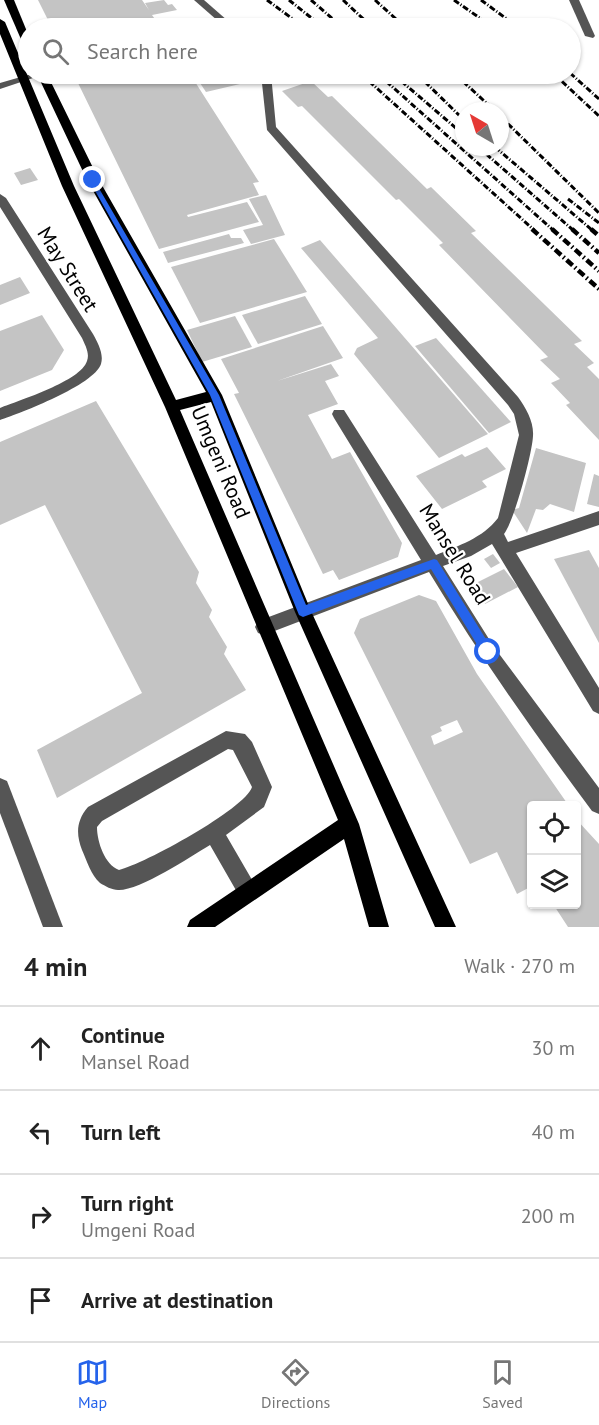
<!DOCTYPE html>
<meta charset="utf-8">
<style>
:root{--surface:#fff;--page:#f6f6f6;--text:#222;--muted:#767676;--line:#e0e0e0;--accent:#2563eb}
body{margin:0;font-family:"PT Sans",sans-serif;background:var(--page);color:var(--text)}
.controls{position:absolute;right:18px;bottom:18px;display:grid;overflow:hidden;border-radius:6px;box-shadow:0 2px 4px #0004}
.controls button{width:54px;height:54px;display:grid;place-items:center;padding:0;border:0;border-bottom:2px solid var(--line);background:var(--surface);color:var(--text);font:30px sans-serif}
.compass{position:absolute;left:455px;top:102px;width:54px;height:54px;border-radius:50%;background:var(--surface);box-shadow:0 2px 4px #0004;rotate:321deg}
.stop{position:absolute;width:18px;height:18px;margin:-14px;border:4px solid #2563eb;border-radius:50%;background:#fff}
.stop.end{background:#2563eb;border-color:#fff;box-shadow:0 2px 6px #0008}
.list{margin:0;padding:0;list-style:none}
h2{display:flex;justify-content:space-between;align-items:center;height:78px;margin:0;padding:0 24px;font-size:26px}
h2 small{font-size:20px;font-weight:400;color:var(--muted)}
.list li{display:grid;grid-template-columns:39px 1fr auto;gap:18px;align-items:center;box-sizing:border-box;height:84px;padding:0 24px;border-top:2px solid var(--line)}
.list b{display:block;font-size:22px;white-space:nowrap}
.list p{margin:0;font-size:20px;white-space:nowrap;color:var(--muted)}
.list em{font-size:20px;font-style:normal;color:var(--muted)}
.icon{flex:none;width:33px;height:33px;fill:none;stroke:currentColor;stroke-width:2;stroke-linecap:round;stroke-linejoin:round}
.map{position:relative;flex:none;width:599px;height:927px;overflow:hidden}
.search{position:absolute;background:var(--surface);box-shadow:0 2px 4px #0004;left:18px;right:18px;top:18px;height:66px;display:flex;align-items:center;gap:15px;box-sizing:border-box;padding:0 21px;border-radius:33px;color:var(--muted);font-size:22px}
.sheet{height:414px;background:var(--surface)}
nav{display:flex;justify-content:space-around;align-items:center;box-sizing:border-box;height:84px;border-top:2px solid var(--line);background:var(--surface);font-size:16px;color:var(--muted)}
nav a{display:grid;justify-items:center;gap:3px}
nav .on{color:var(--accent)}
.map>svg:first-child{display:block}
.building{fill:#c4c4c4;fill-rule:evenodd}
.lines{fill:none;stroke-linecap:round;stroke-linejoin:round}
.minor{fill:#555;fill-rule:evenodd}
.major{fill:#000;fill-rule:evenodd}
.rail-far1{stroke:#000;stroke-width:3;stroke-dasharray:6 2 1 2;stroke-linecap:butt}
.rail{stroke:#000;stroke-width:4.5;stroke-dasharray:8 3 1.5 3;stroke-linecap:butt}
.route{fill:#2563eb}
.labels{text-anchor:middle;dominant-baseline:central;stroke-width:4.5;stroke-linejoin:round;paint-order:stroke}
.street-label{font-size:21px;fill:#000;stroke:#fff}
</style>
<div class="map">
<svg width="599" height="927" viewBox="0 0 599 927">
<rect width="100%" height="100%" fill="#fff"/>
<g class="building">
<polygon points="38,0 142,0 149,10 145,3 164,0 168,5 172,4 177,10 152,15 161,28 52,28"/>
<polygon points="122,74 190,74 259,182 253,183 259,195 187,215 188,217 247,202 259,222 159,249 78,83"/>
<polygon points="194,74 256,74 261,79 206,92"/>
<polygon points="311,81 328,97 332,96 427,189 431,187 476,231 471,233 582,341 574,344 594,363 587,367 599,379 599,440 566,405 570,403 551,383 560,379 540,360 548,357 439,245 443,243 399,199 396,200 302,106 298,107 282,91"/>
<polygon points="30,168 38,180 21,185 14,173"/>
<polygon points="266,195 285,235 251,244 243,230 263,225 249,199"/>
<polygon points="229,234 231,238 241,238 244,243 168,263 163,252"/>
<polygon points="274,239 307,292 200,323 171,267"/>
<polygon points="320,240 488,434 439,458 354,354 357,348 378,338 301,248"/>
<polygon points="20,277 30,293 0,305 0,285"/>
<polygon points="305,296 322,324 258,344 242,315"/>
<polygon points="42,315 64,350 52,370 0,391 0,331"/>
<polygon points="235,316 252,347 202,362 187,330"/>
<polygon points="323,326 343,358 277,381 331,364 339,376 325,381 338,404 308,415 332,459 350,452 402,543 398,557 339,580 333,570 323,574 234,394 239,393 221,359"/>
<polygon points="436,338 511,422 489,433 415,346"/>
<polygon points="96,401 199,572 196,583 212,610 209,617 227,647 224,654 246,690 57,798 37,750 142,693 45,505 0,525 0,442"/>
<polygon points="487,447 506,469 482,481 487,487 442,509 416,476 462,454 465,457"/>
<polygon points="536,448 586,463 574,512 550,504 543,510 536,509 527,533 512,510 519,508"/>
<polygon points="594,474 599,476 599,507 587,504"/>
<polygon points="589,550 599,568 599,643 554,559"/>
<polygon points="493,554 500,563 491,568 484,559"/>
<polygon points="504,569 518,587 485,604 472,585"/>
<path d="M419,595L436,601L477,674L569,806H532V886L517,894L497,852L470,864L354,633L360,619ZM457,720L463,732L434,745L431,736L442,731L440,727Z"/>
<polygon points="576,819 599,844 599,927 568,927 553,904 576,904"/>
</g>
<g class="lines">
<g class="minor">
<polygon points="194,0 204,0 236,28 226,28"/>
<polygon points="569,0 579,0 595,36 593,38 585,36"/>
<polygon points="31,74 45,74 0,89 0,83"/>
<path d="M261,74H271L276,127L518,397C526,408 534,422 533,436C532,455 514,521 504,534L508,542L599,511V525L516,553L599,688V714L593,711L492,544L471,556L443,566L494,647L599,788V814L592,811C534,733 479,655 429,572L264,635L258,633L255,627L258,621L421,560L334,418L332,414L334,410H344L436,555C458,546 483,538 498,518L519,435L514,414L508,405L267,130Z"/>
<path d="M0,194L6,198L93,334C98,343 104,354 101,364C94,385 21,413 0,420V408C20,400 81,381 87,361C90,353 85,345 82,338L0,207Z"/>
<path d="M226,731L245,734L252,742L272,787L264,807L226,835L255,885L258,892L255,899L248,902L241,899L210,845C190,857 139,891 118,890C112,890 105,886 100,883C91,875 87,861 82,850C76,834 76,821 88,807ZM228,749L233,750L252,787C245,809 144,864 119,870C105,865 97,842 97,827L102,821Z"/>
<polygon points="0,778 7,781 63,927 43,927 0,813"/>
</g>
<g class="major">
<polygon points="4,0 14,0 28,34 28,47 23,44"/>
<polygon points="0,19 5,22 74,186 176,400 206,392 87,180 37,74 47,74 99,180 222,395 311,611 456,927 435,927 295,612 211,402 180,410 359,824 389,927 369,927 344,839 215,927 187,927 190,920 338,820 165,407 62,186 0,34"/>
</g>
<g class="rail-far1">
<polyline points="267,0 305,28"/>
<polyline points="289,0 324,28"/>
<polyline points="311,0 343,28"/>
<polyline points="343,0 373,28"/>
<polyline points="375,0 406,28"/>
<polyline points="454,0 494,28"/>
<polyline points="481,0 519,28"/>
<polyline points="570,73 599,99"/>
<polyline points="361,74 534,230"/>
<polyline points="378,74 553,230"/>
<polyline points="393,74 464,135"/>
<polyline points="417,74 464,120"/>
<polyline points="455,74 495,111"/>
<polyline points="554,74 599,116"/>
<polyline points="500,116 599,213"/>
<polyline points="478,147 573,230"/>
<polyline points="495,147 592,230"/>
<polyline points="568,199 599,223"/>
</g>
<g class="rail">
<polyline points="532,229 599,289"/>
<polyline points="552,229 599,271"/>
<polyline points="572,229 599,253"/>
<polyline points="591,229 599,236"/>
</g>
</g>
<polygon class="route" points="93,178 219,395 306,605 434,559 437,560 492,649 492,656 484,656 431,569 303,617 299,615 210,395 89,180"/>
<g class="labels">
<g class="street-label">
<text transform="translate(68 269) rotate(58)">May Street</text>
<text transform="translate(221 462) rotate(67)">Umgeni Road</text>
<text transform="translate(455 554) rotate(58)">Mansel Road</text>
</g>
</g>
</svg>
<div class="controls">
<button><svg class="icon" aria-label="locate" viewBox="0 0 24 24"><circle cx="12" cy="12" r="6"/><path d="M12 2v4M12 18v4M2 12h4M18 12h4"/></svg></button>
<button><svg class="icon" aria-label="layers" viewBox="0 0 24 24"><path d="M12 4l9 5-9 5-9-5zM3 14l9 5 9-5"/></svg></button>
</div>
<svg class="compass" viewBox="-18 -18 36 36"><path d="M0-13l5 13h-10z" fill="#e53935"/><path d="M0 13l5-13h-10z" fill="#767676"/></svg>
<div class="stop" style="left:488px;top:652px"></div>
<div class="stop end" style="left:93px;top:180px"></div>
<div class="search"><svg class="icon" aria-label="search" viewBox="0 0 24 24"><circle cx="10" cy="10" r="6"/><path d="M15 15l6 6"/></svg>Search here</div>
</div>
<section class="sheet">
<h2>4 min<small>Walk · 270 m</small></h2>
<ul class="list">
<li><svg class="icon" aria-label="ahead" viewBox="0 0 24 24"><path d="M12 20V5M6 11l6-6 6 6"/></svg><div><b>Continue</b><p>Mansel Road</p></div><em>30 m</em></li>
<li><svg class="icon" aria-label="left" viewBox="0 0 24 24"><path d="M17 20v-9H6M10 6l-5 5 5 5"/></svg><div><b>Turn left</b></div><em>40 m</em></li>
<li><svg class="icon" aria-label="right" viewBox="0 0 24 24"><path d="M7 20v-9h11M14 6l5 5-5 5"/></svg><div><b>Turn right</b><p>Umgeni Road</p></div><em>200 m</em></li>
<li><svg class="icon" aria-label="arrive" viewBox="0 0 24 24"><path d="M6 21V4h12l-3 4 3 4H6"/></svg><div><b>Arrive at destination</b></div></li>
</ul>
</section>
<nav>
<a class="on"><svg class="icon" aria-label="map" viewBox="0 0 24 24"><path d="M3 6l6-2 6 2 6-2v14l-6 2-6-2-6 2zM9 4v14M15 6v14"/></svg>Map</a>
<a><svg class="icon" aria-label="directions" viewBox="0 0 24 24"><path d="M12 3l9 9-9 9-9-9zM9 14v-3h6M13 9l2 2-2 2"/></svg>Directions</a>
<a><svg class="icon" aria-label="saved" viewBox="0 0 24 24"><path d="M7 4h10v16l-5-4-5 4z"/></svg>Saved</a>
</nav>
